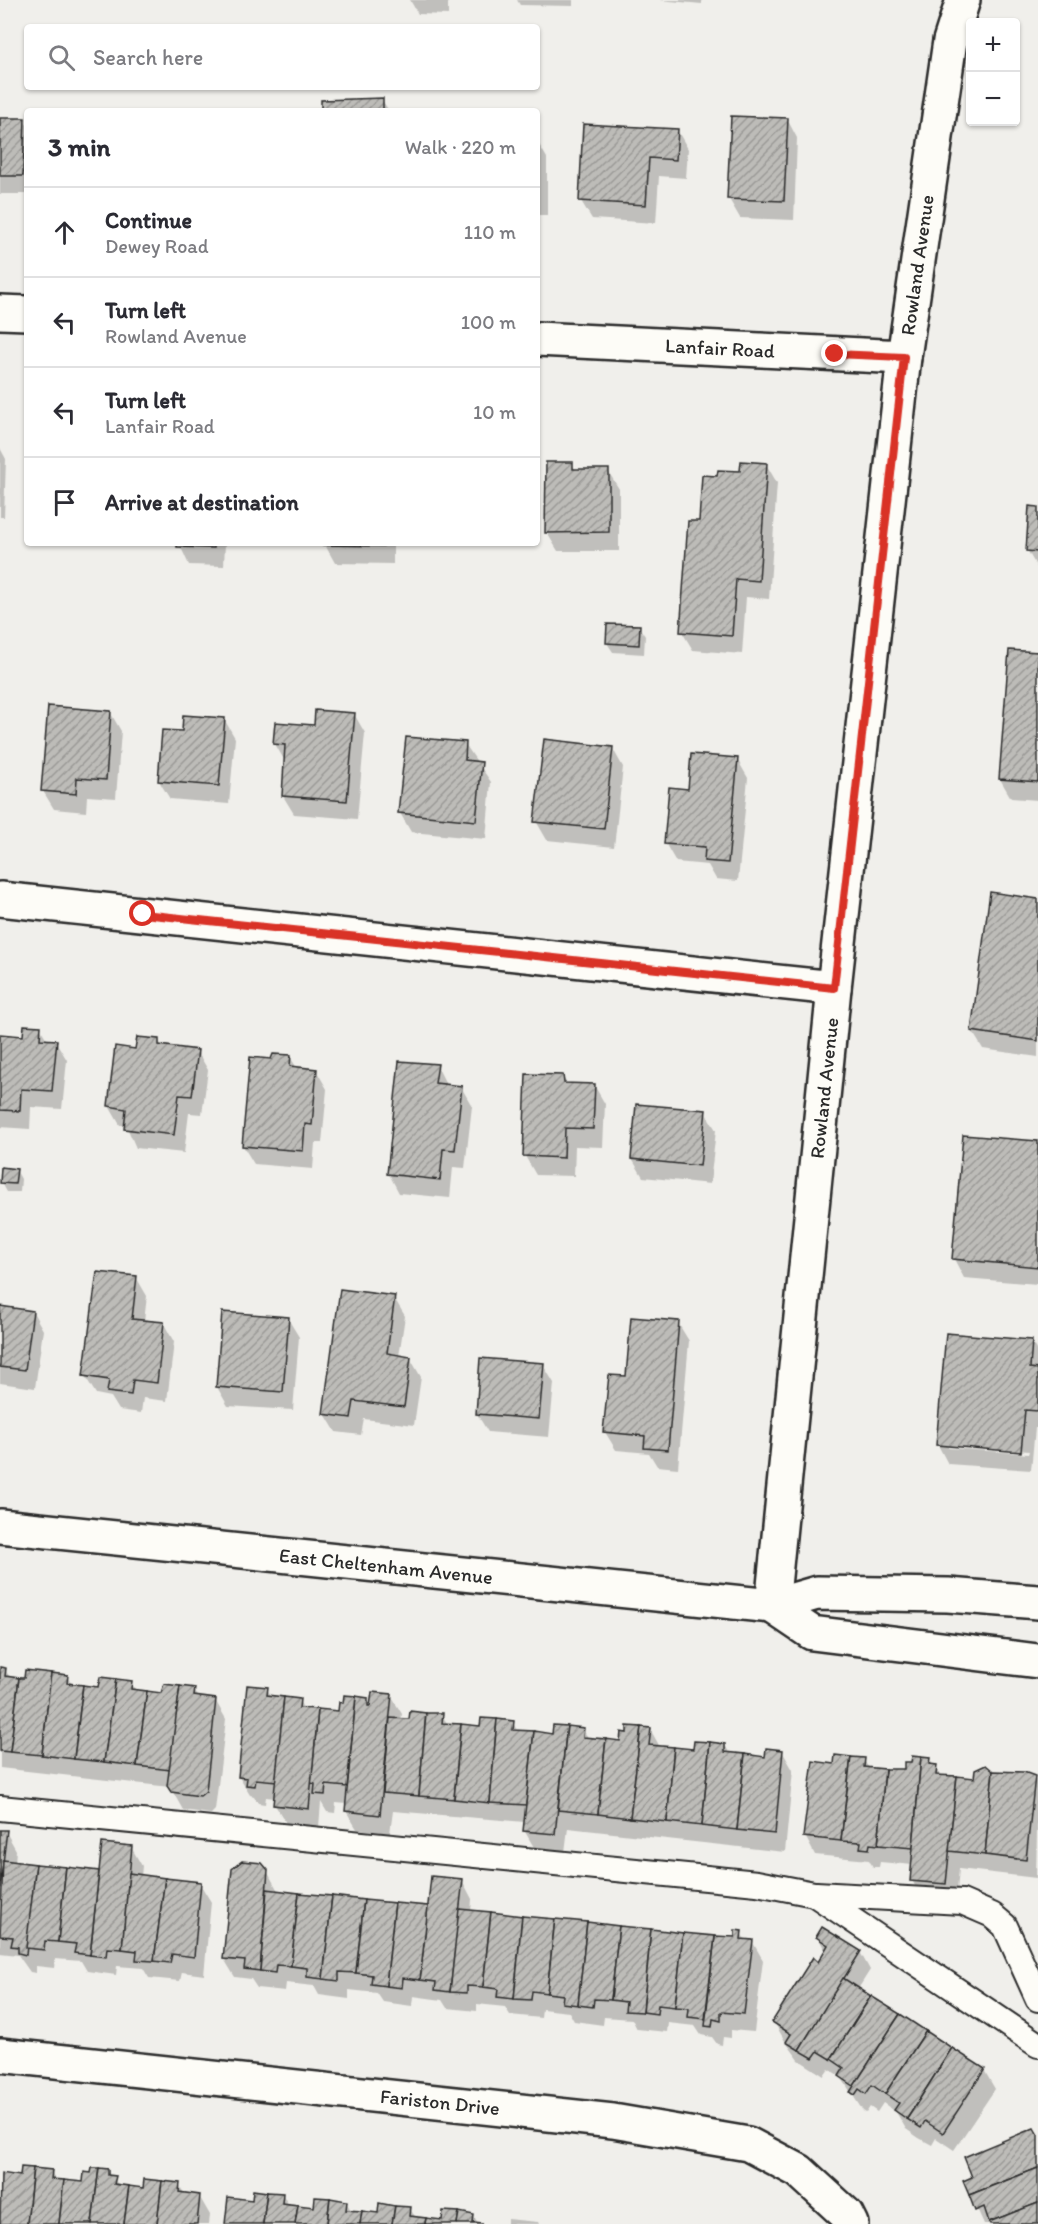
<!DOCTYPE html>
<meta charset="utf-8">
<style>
:root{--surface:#fff;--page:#f7f7f7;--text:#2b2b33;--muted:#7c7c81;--line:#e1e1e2}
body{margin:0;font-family:Itim,sans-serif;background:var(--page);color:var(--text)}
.controls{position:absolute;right:18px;top:18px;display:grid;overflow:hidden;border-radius:6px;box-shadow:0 2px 4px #0004}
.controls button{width:54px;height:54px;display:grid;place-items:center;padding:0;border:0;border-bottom:2px solid var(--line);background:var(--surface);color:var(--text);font:30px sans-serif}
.stop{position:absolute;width:18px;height:18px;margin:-14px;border:4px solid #d93025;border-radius:50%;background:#fff}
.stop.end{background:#d93025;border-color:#fff;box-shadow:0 2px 6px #0008}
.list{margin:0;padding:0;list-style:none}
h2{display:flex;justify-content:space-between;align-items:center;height:78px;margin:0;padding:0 24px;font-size:26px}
h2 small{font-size:20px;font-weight:400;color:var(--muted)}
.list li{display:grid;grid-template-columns:39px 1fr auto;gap:18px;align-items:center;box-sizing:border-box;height:90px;padding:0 24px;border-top:2px solid var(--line)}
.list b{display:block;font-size:22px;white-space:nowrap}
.list p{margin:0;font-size:20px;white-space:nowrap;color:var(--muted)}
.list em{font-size:20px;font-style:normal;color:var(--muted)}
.icon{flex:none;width:33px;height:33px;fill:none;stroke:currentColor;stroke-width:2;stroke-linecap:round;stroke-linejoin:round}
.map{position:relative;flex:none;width:1038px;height:2224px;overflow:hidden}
.search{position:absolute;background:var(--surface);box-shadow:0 2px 4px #0004;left:24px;top:24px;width:516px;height:66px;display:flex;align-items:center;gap:15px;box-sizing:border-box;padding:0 21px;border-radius:6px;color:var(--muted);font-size:22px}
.panel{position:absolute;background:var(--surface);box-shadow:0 2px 4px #0004;left:24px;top:108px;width:516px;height:438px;border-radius:6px}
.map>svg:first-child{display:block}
.shadow{fill:#0003;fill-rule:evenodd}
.building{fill:url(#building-hatch);stroke:#2b2b2b;stroke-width:1.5}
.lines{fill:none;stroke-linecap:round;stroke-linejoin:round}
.lane-casing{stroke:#2b2b2b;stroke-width:28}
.street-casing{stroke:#2b2b2b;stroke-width:38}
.highway-casing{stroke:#2b2b2b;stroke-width:38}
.lane{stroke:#fdfcf7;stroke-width:24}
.street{stroke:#fdfcf7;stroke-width:33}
.highway{stroke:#fdfcf7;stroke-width:33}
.route{stroke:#d93025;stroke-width:8}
.labels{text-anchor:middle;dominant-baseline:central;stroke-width:6;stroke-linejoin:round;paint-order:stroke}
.street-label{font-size:20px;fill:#2b2b2b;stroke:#fdfcf7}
</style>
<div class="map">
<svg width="1038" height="2224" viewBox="0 0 1038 2224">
<defs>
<pattern id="building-hatch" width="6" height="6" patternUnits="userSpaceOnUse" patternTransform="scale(1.5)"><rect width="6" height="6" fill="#bdbcb8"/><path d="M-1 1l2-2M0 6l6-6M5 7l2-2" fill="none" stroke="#9a9996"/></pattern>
</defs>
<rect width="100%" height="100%" fill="#f0efeb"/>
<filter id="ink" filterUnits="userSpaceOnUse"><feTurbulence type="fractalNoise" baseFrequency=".0167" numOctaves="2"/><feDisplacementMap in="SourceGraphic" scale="12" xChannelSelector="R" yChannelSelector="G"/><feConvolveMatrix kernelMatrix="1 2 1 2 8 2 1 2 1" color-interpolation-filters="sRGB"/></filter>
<g filter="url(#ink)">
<g class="shadow">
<polygon points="410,0 448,0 448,15 418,14"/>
<polygon points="517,0 573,0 573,6 520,5"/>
<polygon points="659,0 702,0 702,4"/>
<polygon points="382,100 389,111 323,111"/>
<polygon points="0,119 24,120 27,125 27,194 0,194"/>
<polygon points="787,119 797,138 794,220 740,218 729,199"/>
<polygon points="677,130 688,149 686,178 659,176 656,223 592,219 581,201"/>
<polygon points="537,141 547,158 547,215 537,215"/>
<polygon points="0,448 6,459 4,517 0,517"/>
<polygon points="572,464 576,471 608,471 619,489 619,551 558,551 547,533"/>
<polygon points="766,464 777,483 769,599 746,597 742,654 693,650 682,632 718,478"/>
<polygon points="1038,508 1038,569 1027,550"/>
<polygon points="179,543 225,543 224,566 189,565"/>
<polygon points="324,543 393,543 393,564 335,563"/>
<polygon points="639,627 645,636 644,654 613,652 607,643"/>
<polygon points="1038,654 1038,800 1011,798 1000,779"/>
<polygon points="110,712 121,731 116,798 87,796 86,812 54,809 43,791"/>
<polygon points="354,714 365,733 357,819 294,814 283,796 286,763 275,744 315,727"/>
<polygon points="224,719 235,738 229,804 170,799 159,781 183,733"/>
<polygon points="465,744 491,782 486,839 411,832 400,813"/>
<polygon points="613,749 623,767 614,847 547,840 536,821"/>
<polygon points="737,759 748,778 738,881 716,879 708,865 676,862 665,843 689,790"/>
<polygon points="1038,901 1038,1057 983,1049 972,1031"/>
<polygon points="40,1028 48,1041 56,1042 67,1060 62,1109 31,1107 30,1129 0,1127 0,1036 25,1038"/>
<polygon points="159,1041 162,1047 197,1051 208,1070 202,1114 189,1113 184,1153 136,1148 126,1125 120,1125 109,1106"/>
<polygon points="290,1057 297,1068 316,1070 327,1089 322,1143 315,1143 313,1169 254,1164 243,1146 273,1061"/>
<polygon points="437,1066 447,1086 461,1087 472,1106 465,1168 453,1167 450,1198 399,1193 389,1174"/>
<polygon points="563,1077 567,1084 594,1085 605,1104 603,1147 575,1146 574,1176 536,1175 525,1156"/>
<polygon points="705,1112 716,1130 710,1184 643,1177 632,1159"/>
<polygon points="1038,1143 1038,1284 964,1278 954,1259"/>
<polygon points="16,1170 21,1179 20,1192 7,1192 2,1183"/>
<polygon points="136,1277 147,1296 144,1321 164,1324 174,1342 167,1401 143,1398 141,1413 119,1410 111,1397 96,1394 85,1376"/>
<polygon points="394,1298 405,1316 399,1356 410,1358 421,1377 414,1425 364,1419 361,1435 336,1432 325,1414"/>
<polygon points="0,1308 33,1312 43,1330 35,1388 0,1383"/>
<polygon points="288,1319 299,1337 293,1410 228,1406 217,1387"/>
<polygon points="678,1323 689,1341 678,1468 657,1466 649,1453 616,1450 605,1432 627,1377"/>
<path d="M1031,1341L1038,1353V1428H1035L1031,1470L948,1464L938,1445ZM948,1445L1029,1451L1028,1454L948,1448Z"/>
<polygon points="543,1365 554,1383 549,1437 488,1432 477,1414"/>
<polygon points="0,1669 5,1669 10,1678 67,1676 72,1685 100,1689 131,1683 136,1691 162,1694 194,1690 199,1698 215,1700 226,1719 215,1810 211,1814 183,1810 170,1787 0,1768"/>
<polygon points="267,1689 272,1697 299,1700 304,1710 340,1713 345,1697 367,1699 372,1707 391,1696 402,1714 401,1720 442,1715 448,1725 481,1728 513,1723 518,1732 553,1735 554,1726 567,1727 583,1730 589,1739 621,1743 650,1729 660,1747 694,1751 725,1745 730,1754 766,1758 782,1751 793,1770 785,1852 568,1828 565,1852 535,1849 524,1830 525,1822 393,1811 390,1833 357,1829 346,1811 347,1804 336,1803 335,1813 327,1812 321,1802 319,1827 286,1823 275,1805 275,1798 266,1797 265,1804 258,1803 254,1796 250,1795 239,1777"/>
<polygon points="929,1759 942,1777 976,1780 1034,1777 1038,1784 1036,1878 959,1869 956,1902 922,1899 912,1880 913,1865 880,1862 879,1867 873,1867 869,1860 815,1855 805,1836 835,1766 864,1760 869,1769 905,1770"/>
<polygon points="0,1831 6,1832 16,1850 15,1863 100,1873 131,1847 142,1866 141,1876 200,1884 211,1902 204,1975 182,1972 180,1981 149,1978 143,1968 117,1966 116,1975 87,1971 81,1961 55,1959 54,1968 36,1966 36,1973 30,1972 18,1955 0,1953"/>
<polygon points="267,1871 278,1891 429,1908 462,1880 472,1899 471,1912 736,1939 741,1933 746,1941 752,1941 763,1960 754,2032 731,2030 731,2038 723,2037 722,2045 717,2044 712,2037 701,2035 695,2026 668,2023 667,2032 637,2029 632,2019 604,2017 603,2025 574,2021 569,2012 542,2009 541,2018 510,2015 505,2007 477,2004 477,2011 447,2008 442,2000 413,1996 412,2006 383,2002 377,1993 349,1990 349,1999 319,1995 314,1986 286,1983 285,1991 257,1988 251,1979 235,1977 224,1959"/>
<polygon points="818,1937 860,1952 870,1970 858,1989 984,2070 995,2089 954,2150 936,2138 932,2145 919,2138 906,2129 896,2112 883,2103 877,2112 870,2107 866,2113 863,2111 841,2077 829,2069 824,2076 799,2060 785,2041 774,2022 826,1952"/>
<polygon points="51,2171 56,2181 84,2184 107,2171 120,2187 145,2190 179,2184 184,2194 199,2196 210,2215 209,2224 0,2224 0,2175 21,2177"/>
<polygon points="965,2182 1038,2224 984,2224"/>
<polygon points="283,2195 289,2206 315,2209 346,2202 352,2212 379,2215 410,2209 416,2218 444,2221 473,2216 478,2224 227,2224 253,2202"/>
<polygon points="507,2219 538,2222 539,2224 507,2224"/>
</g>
<g class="building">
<polygon points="383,98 383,111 321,111 321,100"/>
<polygon points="731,116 788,118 784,201 727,199"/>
<polygon points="0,118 25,118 23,176 0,176"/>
<polygon points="583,124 678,129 676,160 649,158 646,205 579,201"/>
<polygon points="741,461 767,463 759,581 736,579 732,636 680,632 688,521 699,521 702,475 717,476 718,470 740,471"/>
<polygon points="546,462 573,462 573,469 609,469 609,532 545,533"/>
<polygon points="1029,506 1038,507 1038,552 1026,551"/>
<polygon points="177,543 214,543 214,548 177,547"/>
<polygon points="323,543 383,543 383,546 323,545"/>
<polygon points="607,624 640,625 639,645 606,643"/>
<polygon points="1009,650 1038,652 1038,782 999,779"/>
<polygon points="48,706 111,711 106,780 77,778 76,794 41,791"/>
<polygon points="315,710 355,713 347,801 282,796 285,745 273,744 275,722 314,725"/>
<polygon points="183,715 225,718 219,786 158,781 162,730 182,731"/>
<polygon points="406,737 466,742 465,760 482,762 476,821 398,813"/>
<polygon points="544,739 613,747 604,829 534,822"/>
<polygon points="691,754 738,758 728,863 704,861 705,847 664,844 669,787 688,789"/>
<polygon points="990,892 1038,899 1038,1041 971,1031"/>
<polygon points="24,1025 41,1026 40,1039 57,1040 52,1091 21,1089 20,1111 0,1110 0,1034 23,1036"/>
<polygon points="137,1037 159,1039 159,1045 198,1050 192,1096 179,1095 174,1135 124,1129 126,1109 108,1106 115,1046 135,1049"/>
<polygon points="273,1054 291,1055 290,1066 317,1069 312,1125 305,1124 303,1151 242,1146 250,1057 271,1059"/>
<polygon points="399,1061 438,1064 435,1083 462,1086 455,1150 443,1149 440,1180 387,1174"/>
<polygon points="526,1074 563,1075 564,1083 595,1084 593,1129 565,1128 564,1158 523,1156"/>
<polygon points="636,1104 706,1110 700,1166 631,1159"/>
<polygon points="963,1135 1038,1141 1038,1267 952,1259"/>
<polygon points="1,1167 17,1169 15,1184 0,1183"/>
<polygon points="97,1272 137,1276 132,1319 164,1322 157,1383 133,1380 131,1395 107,1392 109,1380 83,1376"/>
<polygon points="340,1289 395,1296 387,1353 411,1357 404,1407 354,1401 351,1418 323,1414"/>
<polygon points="0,1306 33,1311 25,1370 0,1367"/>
<polygon points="222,1312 289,1317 283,1392 216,1387"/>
<polygon points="631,1317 679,1321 668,1450 644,1448 645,1436 603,1432 609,1375 626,1376"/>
<polygon points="946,1333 1032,1340 1030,1368 1038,1369 1038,1411 1025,1410 1021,1452 936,1445"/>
<polygon points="480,1358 544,1363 539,1419 476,1414"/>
<polygon points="0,1667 6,1668 5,1676 19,1678 10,1752 0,1751"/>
<polygon points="25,1670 51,1673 42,1755 10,1752 19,1678 24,1678"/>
<polygon points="51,1673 68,1675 67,1683 83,1685 74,1759 42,1755"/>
<polygon points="100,1677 116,1679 104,1762 74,1759 83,1685 98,1687"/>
<polygon points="116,1679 132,1681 131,1689 147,1691 137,1766 104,1762"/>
<polygon points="164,1684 180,1686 170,1770 137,1766 147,1691 161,1693"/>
<polygon points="247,1685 268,1687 267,1695 284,1697 276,1781 256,1779 255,1786 246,1785 247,1778 238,1777"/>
<polygon points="180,1686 195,1688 194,1696 216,1699 206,1791 200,1796 171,1792 167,1786"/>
<polygon points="372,1692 392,1694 380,1815 345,1811 356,1696 368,1698 368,1706 370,1706"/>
<polygon points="344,1695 356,1696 347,1787 326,1785 325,1795 314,1794 315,1784 311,1783 318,1709 338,1711 339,1702 343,1703"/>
<polygon points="284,1697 300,1699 299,1708 318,1709 309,1809 273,1805"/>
<polygon points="410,1711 426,1713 419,1796 383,1793 390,1718 409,1719"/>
<polygon points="426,1713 443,1713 442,1723 461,1724 454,1799 419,1796"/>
<polygon points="481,1718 497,1719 490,1803 454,1799 461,1724 480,1726"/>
<polygon points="497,1719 514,1721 513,1730 534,1731 526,1805 490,1803"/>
<polygon points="553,1725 567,1726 555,1834 523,1831 534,1731 552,1734"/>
<polygon points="567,1726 584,1728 583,1737 606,1739 598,1814 558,1810"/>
<polygon points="627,1726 641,1727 630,1818 598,1814 606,1739 620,1741 621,1732 627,1733"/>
<polygon points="641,1727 651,1728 649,1745 674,1747 667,1822 630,1818"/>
<polygon points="694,1741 710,1742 702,1826 667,1822 674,1747 693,1749"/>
<polygon points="710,1742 725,1744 725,1752 745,1754 737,1830 702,1826"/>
<polygon points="766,1748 783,1750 775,1834 737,1830 745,1754 765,1757"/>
<polygon points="835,1755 851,1757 841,1841 803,1837 813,1761 834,1764"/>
<polygon points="912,1756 921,1757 913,1848 878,1845 885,1769 904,1769 904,1762 911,1762"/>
<polygon points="851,1757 865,1758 864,1767 885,1769 878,1845 870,1844 869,1849 860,1848 861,1842 841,1841"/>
<polygon points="921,1757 930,1758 929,1764 937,1765 936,1775 957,1776 946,1884 910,1881"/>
<polygon points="986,1765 993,1771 985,1855 949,1851 957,1776 974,1778 975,1770"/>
<polygon points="993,1771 1024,1772 1035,1776 1026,1860 985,1855"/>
<polygon points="0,1830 7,1830 0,1888"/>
<polygon points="102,1843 132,1846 122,1949 107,1948 106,1957 90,1955"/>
<polygon points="3,1860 36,1864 26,1955 18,1953 18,1947 11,1946 13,1937 0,1936"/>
<polygon points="242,1861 262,1863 268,1870 260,1971 244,1969 245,1961 223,1959 232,1869"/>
<polygon points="36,1864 66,1867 58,1942 45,1941 44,1950 26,1948"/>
<polygon points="66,1867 99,1871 90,1955 74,1953 76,1944 58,1942"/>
<polygon points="129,1873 165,1878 154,1961 136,1960 137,1951 122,1949"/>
<polygon points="431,1876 463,1879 450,1992 435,1990 436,1982 420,1980"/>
<polygon points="165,1878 201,1882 194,1957 172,1954 170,1963 154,1961"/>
<polygon points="267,1889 299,1893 291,1966 276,1965 275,1973 260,1971"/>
<polygon points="299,1893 332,1896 323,1979 307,1977 307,1968 291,1966"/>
<polygon points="332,1896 364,1900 356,1973 339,1972 339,1981 323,1979"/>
<polygon points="364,1900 395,1903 386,1986 371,1984 372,1975 356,1973"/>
<polygon points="395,1903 428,1906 420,1980 403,1978 402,1988 386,1986"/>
<polygon points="459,1909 491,1912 483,1987 467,1986 467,1993 450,1992"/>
<polygon points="491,1912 522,1916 514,1999 497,1997 498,1989 483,1987"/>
<polygon points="522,1916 555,1919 547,1993 532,1991 531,2000 514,1999"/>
<polygon points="555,1919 587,1922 578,2005 562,2003 563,1995 547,1993"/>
<polygon points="587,1922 619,1926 611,2000 594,1999 593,2007 578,2005"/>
<polygon points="619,1926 651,1929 643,2012 625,2011 626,2002 611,2000"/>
<polygon points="822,1927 861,1951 799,2050 786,2042 791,2034 772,2022 813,1957 818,1962 828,1945 816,1937"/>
<polygon points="651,1929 683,1933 675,2007 658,2005 657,2014 643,2012"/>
<polygon points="735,1930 742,1931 741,1939 753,1940 744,2014 721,2012 721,2021 713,2019 712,2027 705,2026 715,1936 735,1937"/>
<polygon points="683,1933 715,1936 705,2019 688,2017 689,2008 675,2007"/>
<polygon points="843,1978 871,1996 831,2059 818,2051 813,2058 799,2050"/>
<polygon points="871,1996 900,2014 854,2086 839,2076 844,2068 831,2059"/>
<polygon points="900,2014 926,2031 885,2094 872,2085 866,2094 859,2089 855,2095 850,2092"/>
<polygon points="926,2031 952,2048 907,2119 894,2110 899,2103 885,2094"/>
<polygon points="952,2048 985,2069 943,2133 925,2121 921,2128 907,2119"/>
<polygon points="1034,2128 1038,2135 1038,2168 969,2195 963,2181 972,2177 964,2157"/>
<polygon points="21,2167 33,2168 27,2224 0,2224 1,2173 20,2176"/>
<polygon points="33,2168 52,2170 51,2179 64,2180 59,2224 27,2224"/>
<polygon points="92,2168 99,2168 92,2224 59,2224 64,2180 83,2182 84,2172 91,2173"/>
<polygon points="99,2168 108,2169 108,2175 116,2176 114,2184 129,2186 124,2224 92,2224"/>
<polygon points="1038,2168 1038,2203 989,2222 984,2207 975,2211 969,2195"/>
<polygon points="144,2179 162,2181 157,2224 124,2224 129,2186 143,2188"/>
<polygon points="162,2181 180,2183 179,2192 200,2195 197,2224 157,2224"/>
<polygon points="253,2190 267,2192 263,2224 225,2224 228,2197 252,2200"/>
<polygon points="267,2192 283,2193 282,2203 298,2205 295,2224 263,2224"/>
<polygon points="315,2197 330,2198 327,2224 295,2224 298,2205 314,2207"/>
<polygon points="330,2198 347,2201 346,2210 362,2211 360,2224 327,2224"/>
<polygon points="379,2203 395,2206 392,2224 360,2224 362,2211 378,2213"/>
<polygon points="1038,2203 1038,2224 990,2224 989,2222"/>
<polygon points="395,2206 411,2207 410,2216 426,2218 425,2224 392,2224"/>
<polygon points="443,2211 459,2212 457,2224 425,2224 426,2218 442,2220"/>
<polygon points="459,2212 474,2215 473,2223 483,2224 457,2224"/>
</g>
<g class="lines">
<defs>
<g id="lane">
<polyline points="0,1808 757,1883 814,1894 1038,2045"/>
<polyline points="816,1894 962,1902 992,1915 1005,1926 1038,1999"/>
</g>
<g id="street">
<polyline points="0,312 27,313"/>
<polyline points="537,339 904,357"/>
<polyline points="0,899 834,988"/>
<polyline points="772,1606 834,988 904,357 950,41 963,0"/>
<polyline points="0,2055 613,2121 748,2144 799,2171 846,2214 851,2224"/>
</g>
<g id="highway">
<polyline points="0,1526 772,1606 817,1593 948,1595 1038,1602"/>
<polyline points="772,1606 812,1633 1038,1661"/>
</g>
</defs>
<use href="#lane" class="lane-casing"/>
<use href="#street" class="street-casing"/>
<use href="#highway" class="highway-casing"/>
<use href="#lane" class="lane"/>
<use href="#street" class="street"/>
<use href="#highway" class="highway"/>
</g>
</g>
<g class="lines" filter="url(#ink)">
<polyline class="route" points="143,914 834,988 904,357 835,354"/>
</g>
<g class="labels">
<g class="street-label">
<text transform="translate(917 265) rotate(-82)">Rowland Avenue</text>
<text transform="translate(720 348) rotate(3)">Lanfair Road</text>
<text transform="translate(824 1088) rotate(-84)">Rowland Avenue</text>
<text transform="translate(386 1566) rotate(6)">East Cheltenham Avenue</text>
<text transform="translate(440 2102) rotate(6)">Fariston Drive</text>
</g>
</g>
</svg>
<div class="controls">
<button>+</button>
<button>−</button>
</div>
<div class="stop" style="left:143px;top:914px"></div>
<div class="stop end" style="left:835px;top:354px"></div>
<div class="search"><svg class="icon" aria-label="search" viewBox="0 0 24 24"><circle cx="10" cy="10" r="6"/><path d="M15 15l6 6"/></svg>Search here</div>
<section class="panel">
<h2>3 min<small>Walk · 220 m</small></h2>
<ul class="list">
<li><svg class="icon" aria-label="ahead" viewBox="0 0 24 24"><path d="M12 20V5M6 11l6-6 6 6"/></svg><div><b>Continue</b><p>Dewey Road</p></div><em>110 m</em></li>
<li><svg class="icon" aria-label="left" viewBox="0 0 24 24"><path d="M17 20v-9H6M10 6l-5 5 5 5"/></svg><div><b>Turn left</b><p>Rowland Avenue</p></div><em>100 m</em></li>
<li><svg class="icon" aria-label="left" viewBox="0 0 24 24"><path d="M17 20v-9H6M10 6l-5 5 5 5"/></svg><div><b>Turn left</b><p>Lanfair Road</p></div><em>10 m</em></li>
<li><svg class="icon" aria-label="arrive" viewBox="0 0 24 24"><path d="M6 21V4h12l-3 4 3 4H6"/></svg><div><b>Arrive at destination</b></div></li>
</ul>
</section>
</div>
